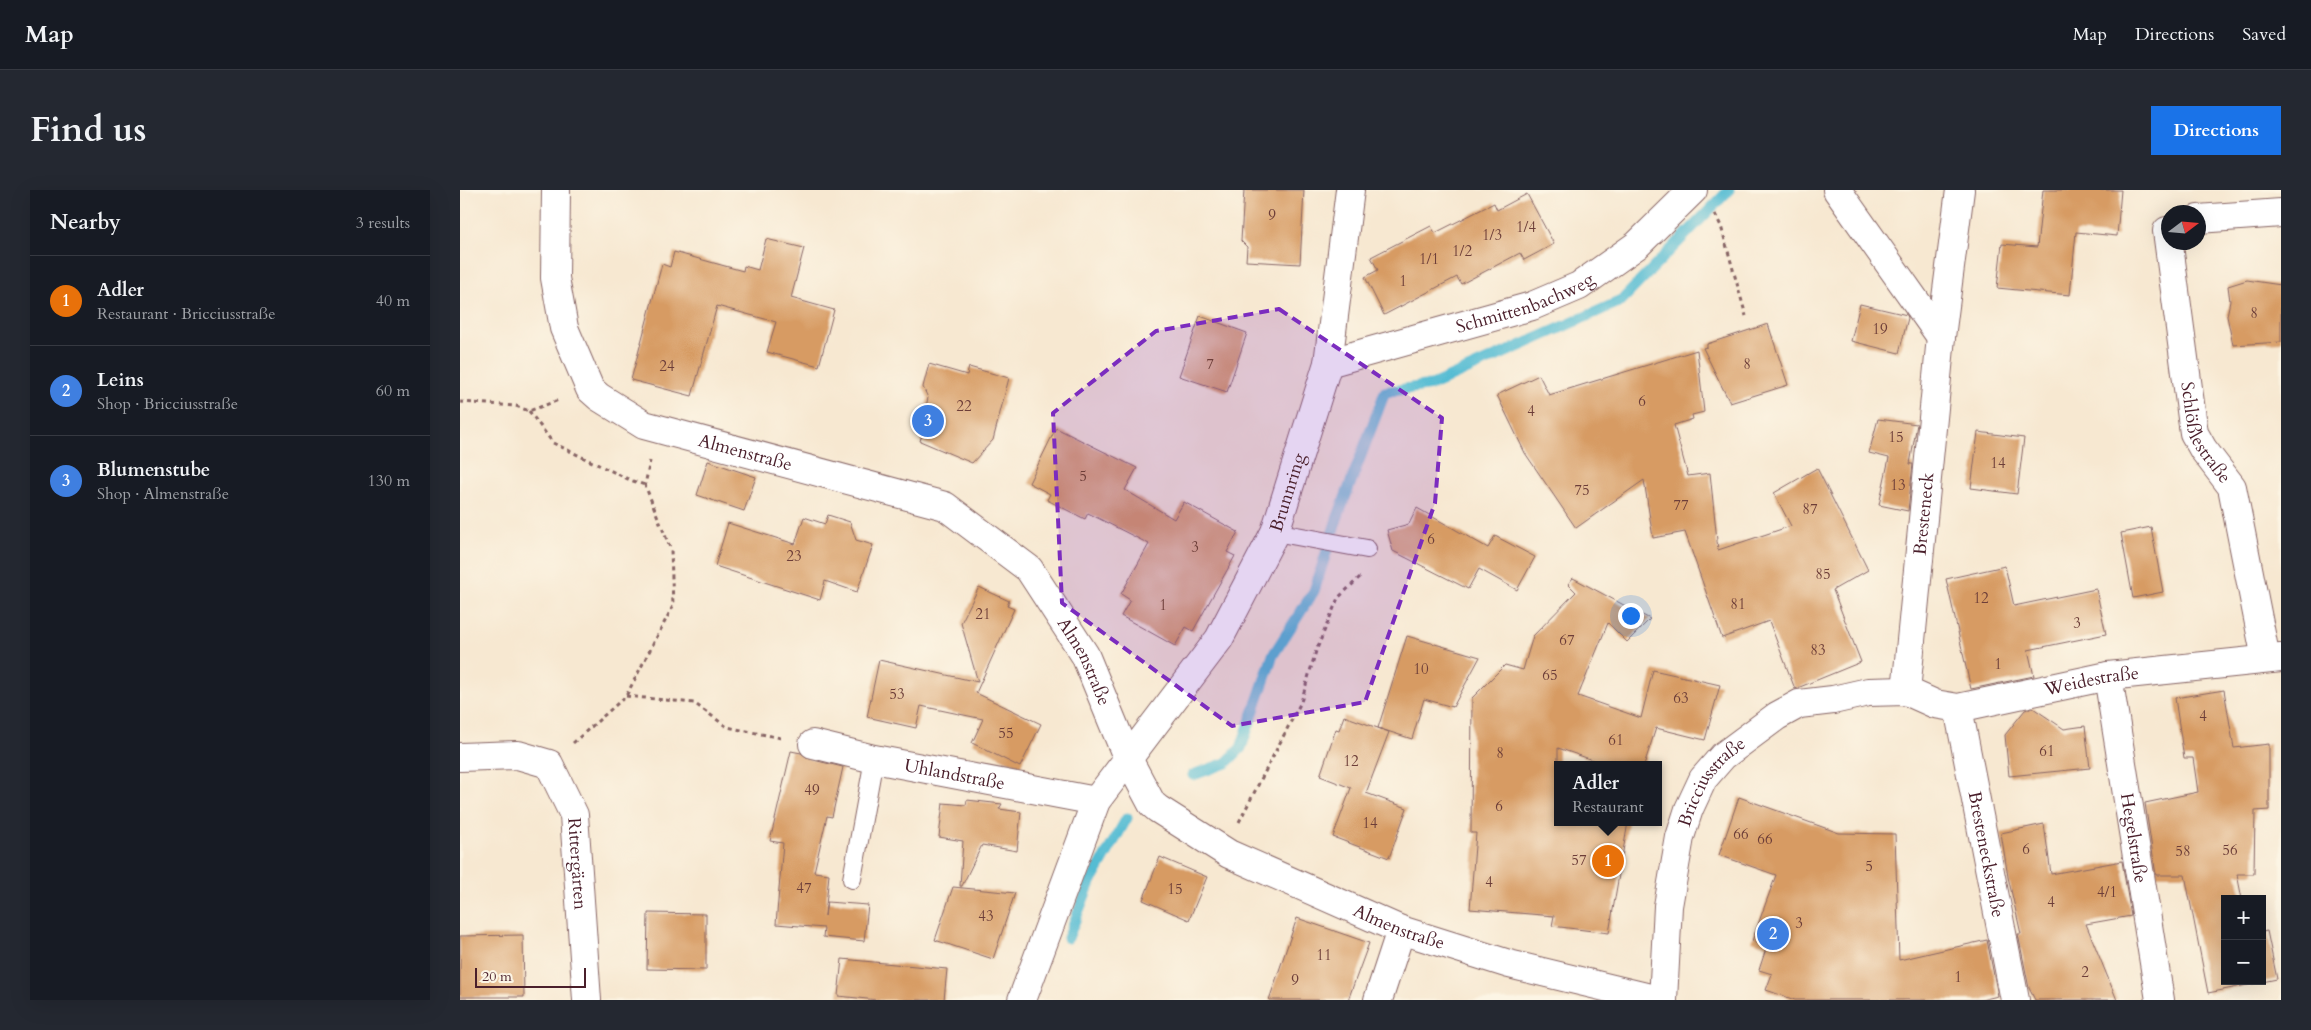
<!DOCTYPE html>
<meta charset="utf-8">
<style>
:root{--surface:#171b24;--page:#242831;--text:#f1f3f6;--muted:#9ea1a6;--line:#363941;--accent:#1a73e8}
body{margin:0;font-family:Cardo,serif;background:var(--page);color:var(--text)}
.controls{position:absolute;right:15px;bottom:15px;display:grid;overflow:hidden;border-radius:0px;box-shadow:0 5px 20px #0002}
.controls button{width:45px;height:45px;display:grid;place-items:center;padding:0;border:0;border-bottom:1px solid var(--line);background:var(--surface);color:var(--text);font:25px sans-serif}
.compass{position:absolute;left:1701px;top:15px;width:45px;height:45px;border-radius:50%;background:var(--surface);box-shadow:0 5px 20px #0002;rotate:74deg}
.scale{position:absolute;left:15px;bottom:12px;width:111px;box-sizing:border-box;padding-left:5px;border:2px solid #4a1f2b;border-top:0;font-size:14px;line-height:18px;white-space:nowrap;color:#4a1f2b;-webkit-text-stroke:4px #fcf5e5;paint-order:stroke}
.you{position:absolute;left:1170px;top:425px;width:18px;height:18px;margin:-12px;border:4px solid #fff;border-radius:50%;background:#1a73e8;box-shadow:0 0 0 8px #1a73e833}
.badge{display:grid;place-items:center;width:32px;height:32px;border-radius:50%;background:var(--accent);color:#fff;font-size:16px;font-weight:700}
.pin{position:absolute;translate:-50% -50%;border:2px solid #fff;box-shadow:0 1px 5px #0006}
.popup{position:absolute;left:1094px;top:571px;width:108px;height:65px;box-sizing:border-box;display:grid;place-content:center;border-radius:0px;background:var(--surface);filter:drop-shadow(0 1px 4px #0005);font-size:16px;white-space:nowrap;color:var(--muted)}
.popup b{font-size:19px;color:var(--text)}
.popup::after{content:'';position:absolute;left:50%;top:100%;margin-left:-10px;border:10px solid transparent;border-top-color:var(--surface)}
.list{margin:0;padding:0;list-style:none}
h2{display:flex;justify-content:space-between;align-items:center;height:65px;margin:0;padding:0 20px;font-size:21px}
h2 small{font-size:16px;font-weight:400;color:var(--muted)}
.list li{display:grid;grid-template-columns:32px 1fr auto;gap:15px;align-items:center;box-sizing:border-box;height:90px;padding:0 20px;border-top:1px solid var(--line)}
.list b{display:block;font-size:19px;white-space:nowrap}
.list p{margin:0;font-size:16px;white-space:nowrap;color:var(--muted)}
.list em{font-size:16px;font-style:normal;color:var(--muted)}
.map{position:relative;flex:none;width:1821px;height:810px;overflow:hidden;border-radius:0px}
header{display:flex;align-items:center;gap:30px;box-sizing:border-box;height:70px;padding:0 25px;background:var(--surface);border-bottom:1px solid var(--line)}
header strong{font-size:24px}
nav{display:flex;gap:28px;margin-inline-start:auto;font-size:18px}
.intro{display:flex;align-items:center;justify-content:space-between;box-sizing:border-box;height:120px;padding:0 30px}
h1{margin:0;font-size:35px}
.button{padding:12px 22px;border-radius:0px;background:var(--accent);color:#fff;font-size:18px;font-weight:700}
main{display:flex;gap:30px;padding:0 30px}
aside{flex:1;background:var(--surface);border-radius:0px;box-shadow:0 5px 20px #0002}
.map>svg:first-child{display:block}
.lines{fill:none;stroke-linecap:round;stroke-linejoin:round}
.stream{stroke:#55bcd3;stroke-width:11}
.building{fill:#d79b63}
.lane-casing{stroke:#876565;stroke-width:20}
.street-casing{stroke:#876565;stroke-width:30}
.secondary-casing{stroke:#876565;stroke-width:30}
.path{stroke:#876565;stroke-width:3;stroke-dasharray:4 4;stroke-linecap:butt}
.lane{stroke:#fff;stroke-width:18}
.street{stroke:#fff;stroke-width:28}
.secondary{stroke:#fff;stroke-width:28}
.marked{fill:#7b2cbf;fill-opacity:0.2;stroke:#7b2cbf;stroke-width:4;stroke-dasharray:10 6;stroke-linejoin:round}
.labels{text-anchor:middle;dominant-baseline:central;stroke-width:4.5;stroke-linejoin:round;paint-order:stroke}
.number-label{font-size:15px;fill:#6d3e39}
.street-label{font-size:18px;fill:#4a1f2b;stroke:#fcf5e5}
</style>
<header>
<strong>Map</strong>
<nav><a>Map</a><a>Directions</a><a>Saved</a></nav>
</header>
<div class="intro"><h1>Find us</h1><a class="button">Directions</a></div>
<main>
<aside>
<h2>Nearby<small>3 results</small></h2>
<ul class="list">
<li><span class="badge" style="background:#e8710a">1</span><div><b>Adler</b><p>Restaurant · Bricciusstraße</p></div><em>40 m</em></li>
<li><span class="badge" style="background:#3f7fe0">2</span><div><b>Leins</b><p>Shop · Bricciusstraße</p></div><em>60 m</em></li>
<li><span class="badge" style="background:#3f7fe0">3</span><div><b>Blumenstube</b><p>Shop · Almenstraße</p></div><em>130 m</em></li>
</ul>
</aside>
<div class="map">
<svg width="1821" height="810" viewBox="0 0 1821 810">
<rect width="100%" height="100%" fill="#fcf5e5"/>
<filter id="ink" filterUnits="userSpaceOnUse"><feTurbulence type="fractalNoise" baseFrequency=".02" numOctaves="2"/><feDisplacementMap in="SourceGraphic" scale="10" xChannelSelector="R" yChannelSelector="G"/><feConvolveMatrix kernelMatrix="1 2 1 2 8 2 1 2 1" color-interpolation-filters="sRGB"/></filter>
<filter id="wash" filterUnits="userSpaceOnUse"><feTurbulence type="fractalNoise" baseFrequency=".0096" numOctaves="4" result="noise"/><feDisplacementMap in="SourceGraphic" scale="20" xChannelSelector="R" yChannelSelector="G"/><feGaussianBlur stdDeviation="1.12" result="paint"/><feColorMatrix in="noise" values="0 0 0 0 0 0 0 0 0 0 0 0 0 0 0 0 0 1.4 0 .05"/><feComposite in="paint" operator="in"/></filter>
<g filter="url(#wash)">
<rect width="100%" height="100%" fill="#f7e8d1"/>
<g class="lines">
<g class="stream">
<polyline points="733,585 766,573 781,558 813,465 854,401 877,329 925,202 972,195 1161,111 1269,0"/>
<polyline points="608,748 629,695 667,628"/>
</g>
</g>
<g id="blocks">
<g class="building">
<polygon points="784,0 844,0 840,74 786,71 787,57 781,51"/>
<polygon points="1583,0 1661,0 1657,46 1616,42 1610,105 1537,98 1542,54 1577,57"/>
<polygon points="1067,4 1094,54 1064,70 1060,63 1001,94 997,87 924,125 905,87 918,80 911,67 971,36 975,43 1034,13 1037,20"/>
<polygon points="306,49 344,58 331,108 374,120 359,176 307,162 316,132 257,116 232,206 171,190 202,74 210,77 214,62 283,81 284,76 298,80"/>
<polygon points="1787,90 1821,95 1821,152 1773,155 1767,126 1770,111 1768,96"/>
<polygon points="1400,114 1447,125 1448,128 1439,163 1391,151"/>
<polygon points="740,126 787,143 767,202 719,186"/>
<polygon points="1308,134 1328,195 1270,213 1243,158 1247,157 1247,154"/>
<polygon points="1237,160 1244,222 1232,225 1233,229 1214,235 1228,286 1250,283 1258,360 1331,336 1314,303 1357,278 1408,380 1373,400 1401,472 1335,499 1309,431 1262,448 1225,342 1193,348 1184,290 1116,338 1065,263 1037,205 1079,185 1089,205"/>
<polygon points="469,174 507,185 509,177 549,188 533,250 512,273 460,251 468,226 464,225 468,208 463,197"/>
<polygon points="1418,229 1457,234 1450,274 1453,274 1448,321 1419,315 1429,268 1409,263"/>
<polygon points="596,238 677,278 665,300 714,329 724,312 778,342 767,362 775,366 733,441 726,437 715,456 661,426 670,410 661,404 689,354 628,323 625,329 587,310 590,304 569,293"/>
<polygon points="1518,242 1564,248 1557,304 1511,298"/>
<polygon points="248,271 296,287 284,321 237,305"/>
<polygon points="957,318 1028,358 1035,346 1075,367 1057,400 1019,379 1008,399 933,361 927,340 949,334"/>
<polygon points="368,325 390,332 396,350 413,355 397,402 365,391 360,410 255,376 268,333 335,354 344,327 365,334"/>
<polygon points="1691,337 1703,402 1673,408 1661,343"/>
<polygon points="1545,376 1554,416 1636,399 1646,444 1568,460 1574,486 1511,499 1486,389"/>
<polygon points="1113,388 1190,429 1167,452 1148,433 1118,506 1181,528 1193,480 1260,495 1245,550 1196,538 1184,575 1147,575 1098,558 1098,632 1168,632 1149,743 1092,736 1094,726 1010,719 1016,643 1011,643 1012,508 1045,475 1063,480 1073,446 1116,402 1108,394"/>
<polygon points="519,397 549,411 547,416 554,419 516,503 581,534 560,577 512,553 523,529 461,516 456,538 407,527 419,470 518,492 501,433"/>
<polygon points="947,446 1020,467 993,517 964,509 952,549 918,538"/>
<polygon points="1764,500 1774,558 1809,554 1809,620 1795,621 1794,684 1777,684 1782,709 1765,709 1765,791 1802,791 1802,742 1807,741 1817,789 1748,803 1725,685 1696,685 1685,613 1738,602 1733,568 1724,568 1715,508"/>
<polygon points="1573,518 1604,539 1625,536 1630,578 1549,586 1545,545 1565,520"/>
<polygon points="884,526 929,542 906,603 947,618 929,668 873,647 891,598 860,586 876,539 879,540"/>
<polygon points="331,561 341,563 349,569 383,577 372,627 367,626 354,682 369,684 365,726 367,712 408,715 404,751 363,747 364,738 316,734 323,653 310,651"/>
<polygon points="1279,607 1379,643 1435,644 1439,770 1527,750 1538,806 1521,810 1335,810 1306,800 1312,784 1299,780 1307,756 1292,751 1316,685 1259,665"/>
<polygon points="507,610 542,614 539,619 561,622 557,661 522,655 502,696 500,696 503,651 479,647 483,613 506,615"/>
<polygon points="1584,634 1591,684 1662,671 1671,726 1626,734 1657,810 1575,810 1569,798 1558,744 1561,744 1548,687 1541,643"/>
<polygon points="700,667 747,687 729,730 683,710"/>
<polygon points="493,697 555,703 533,769 475,750"/>
<polygon points="188,723 246,724 246,780 187,779"/>
<polygon points="837,728 909,753 888,810 809,810"/>
<polygon points="63,745 64,807 0,807 0,746"/>
<polygon points="382,769 487,779 484,810 417,810 378,806"/>
</g>
</g>
</g>
<g filter="url(#ink)">
<use href="#blocks" fill-opacity="0" stroke="#876565" stroke-width="1"/>
<g class="lines">
<defs>
<g id="lane">
<polyline points="815,342 907,359"/>
<polyline points="392,689 414,569"/>
</g>
<g id="street">
<polyline points="1377,0 1481,147"/>
<polyline points="1738,29 1821,23"/>
<path id="s1" d="M1708,41H1707L1734,243L1743,259L1772,297L1806,469"/>
<path id="s2" d="M868,173L1072,116L1119,96L1177,55L1233,0"/>
<path id="s3" d="M1648,486L1700,810"/>
<path id="s4" d="M1446,501L1481,147L1500,0"/>
<path id="s5" d="M1498,518L1555,810"/>
<path id="s6" d="M353,554L414,569L636,611"/>
<path id="s7" d="M0,567L58,565L89,574L114,625L127,810"/>
<path id="s8" d="M562,810L636,611L759,449L815,342L868,173L890,0"/>
<polyline points="918,810 941,740"/>
<path id="s9" d="M1203,810L1208,716L1220,647L1229,619L1243,589L1263,566L1317,526L1339,514L1373,510L1408,502L1446,501L1475,514L1498,518L1648,486L1821,468"/>
</g>
<g id="secondary">
<path id="s10" d="M96,0L95,88L104,138L130,199L139,207L184,235L485,316L569,379L625,465L667,567L692,614L698,619L769,664L941,740L1049,774L1199,810"/>
</g>
</defs>
<use href="#lane" class="lane-casing"/>
<use href="#street" class="street-casing"/>
<use href="#secondary" class="secondary-casing"/>
<g class="path">
<polyline points="1255,24 1261,36 1286,126"/>
<polyline points="0,212 56,216 69,221 99,210"/>
<polyline points="69,221 93,253 170,290 185,295"/>
<polyline points="166,506 234,513 267,537 321,548"/>
<polyline points="113,553 166,506 213,416 211,360 185,295 190,271"/>
<polyline points="779,632 841,512 856,461 878,408 900,387"/>
</g>
<use href="#lane" class="lane"/>
<use href="#street" class="street"/>
<use href="#secondary" class="secondary"/>
</g>
</g>
<path class="marked" d="M819,119L982,228L975,313L905,512L772,536L602,413L593,223L696,141Z"/>
<g class="labels">
<g class="number-label">
<text x="812" y="25">9</text>
<text x="1066" y="37">1/4</text>
<text x="1032" y="45">1/3</text>
<text x="1002" y="61">1/2</text>
<text x="969" y="69">1/1</text>
<text x="943" y="91">1</text>
<text x="1794" y="123">8</text>
<text x="1420" y="139">19</text>
<text x="750" y="174">7</text>
<text x="1287" y="174">8</text>
<text x="207" y="176">24</text>
<text x="1182" y="211">6</text>
<text x="504" y="216">22</text>
<text x="1071" y="221">4</text>
<text x="1436" y="247">15</text>
<text x="1538" y="273">14</text>
<text x="623" y="286">5</text>
<text x="1438" y="295">13</text>
<text x="1122" y="300">75</text>
<text x="1221" y="315">77</text>
<text x="1350" y="319">87</text>
<text x="971" y="349">6</text>
<text x="735" y="357">3</text>
<text x="334" y="366">23</text>
<text x="1363" y="384">85</text>
<text x="1521" y="408">12</text>
<text x="1278" y="414">81</text>
<text x="703" y="415">1</text>
<text x="523" y="424">21</text>
<text x="1617" y="433">3</text>
<text x="1107" y="450">67</text>
<text x="1358" y="460">83</text>
<text x="1538" y="474">1</text>
<text x="961" y="479">10</text>
<text x="1090" y="485">65</text>
<text x="437" y="504">53</text>
<text x="1221" y="508">63</text>
<text x="1743" y="526">4</text>
<text x="546" y="543">55</text>
<text x="1156" y="550">61</text>
<text x="1587" y="561">61</text>
<text x="1040" y="563">8</text>
<text x="891" y="571">12</text>
<text x="352" y="600">49</text>
<text x="1039" y="616">6</text>
<text x="910" y="633">14</text>
<text x="1281" y="644">66</text>
<text x="1305" y="649">66</text>
<text x="1566" y="659">6</text>
<text x="1770" y="660">56</text>
<text x="1723" y="661">58</text>
<text x="1119" y="670">57</text>
<text x="1409" y="676">5</text>
<text x="1029" y="692">4</text>
<text x="344" y="698">47</text>
<text x="715" y="699">15</text>
<text x="1647" y="702">4/1</text>
<text x="1591" y="712">4</text>
<text x="526" y="726">43</text>
<text x="1339" y="733">3</text>
<text x="864" y="765">11</text>
<text x="1625" y="782">2</text>
<text x="1498" y="787">1</text>
<text x="835" y="790">9</text>
</g>
<g class="street-label">
<text stroke="none"><textPath href="#s2" startOffset="206">Schmittenbachweg</textPath></text>
<text stroke="none"><textPath href="#s1" startOffset="208">Schlößlestraße</textPath></text>
<text stroke="none"><textPath href="#s10" startOffset="375">Almenstraße</textPath></text>
<text stroke="none"><textPath href="#s8" startOffset="578">Brunnring</textPath></text>
<text stroke="none"><textPath href="#s4" startOffset="178">Bresteneck</textPath></text>
<text stroke="none"><textPath href="#s10" startOffset="795">Almenstraße</textPath></text>
<text stroke="none"><textPath href="#s9" startOffset="649">Weidestraße</textPath></text>
<text stroke="none"><textPath href="#s6" startOffset="145">Uhlandstraße</textPath></text>
<text stroke="none"><textPath href="#s9" startOffset="229">Bricciusstraße</textPath></text>
<text stroke="none"><textPath href="#s3" startOffset="164">Hegelstraße</textPath></text>
<text stroke="none"><textPath href="#s5" startOffset="149">Bresteneckstraße</textPath></text>
<text stroke="none"><textPath href="#s7" startOffset="196">Rittergärten</textPath></text>
<text stroke="none"><textPath href="#s10" startOffset="1230">Almenstraße</textPath></text>
</g>
</g>
</svg>
<div class="controls">
<button>+</button>
<button>−</button>
</div>
<svg class="compass" viewBox="-18 -18 36 36"><path d="M0-13l5 13h-10z" fill="#e53935"/><path d="M0 13l5-13h-10z" fill="#9ea1a6"/></svg>
<div class="scale">20 m</div>
<div class="you"></div>
<div class="pin badge" style="left:1148px;top:671px;background:#e8710a">1</div>
<div class="popup"><b>Adler</b>Restaurant</div>
<div class="pin badge" style="left:1313px;top:744px;background:#3f7fe0">2</div>
<div class="pin badge" style="left:468px;top:231px;background:#3f7fe0">3</div>
</div>
</main>
